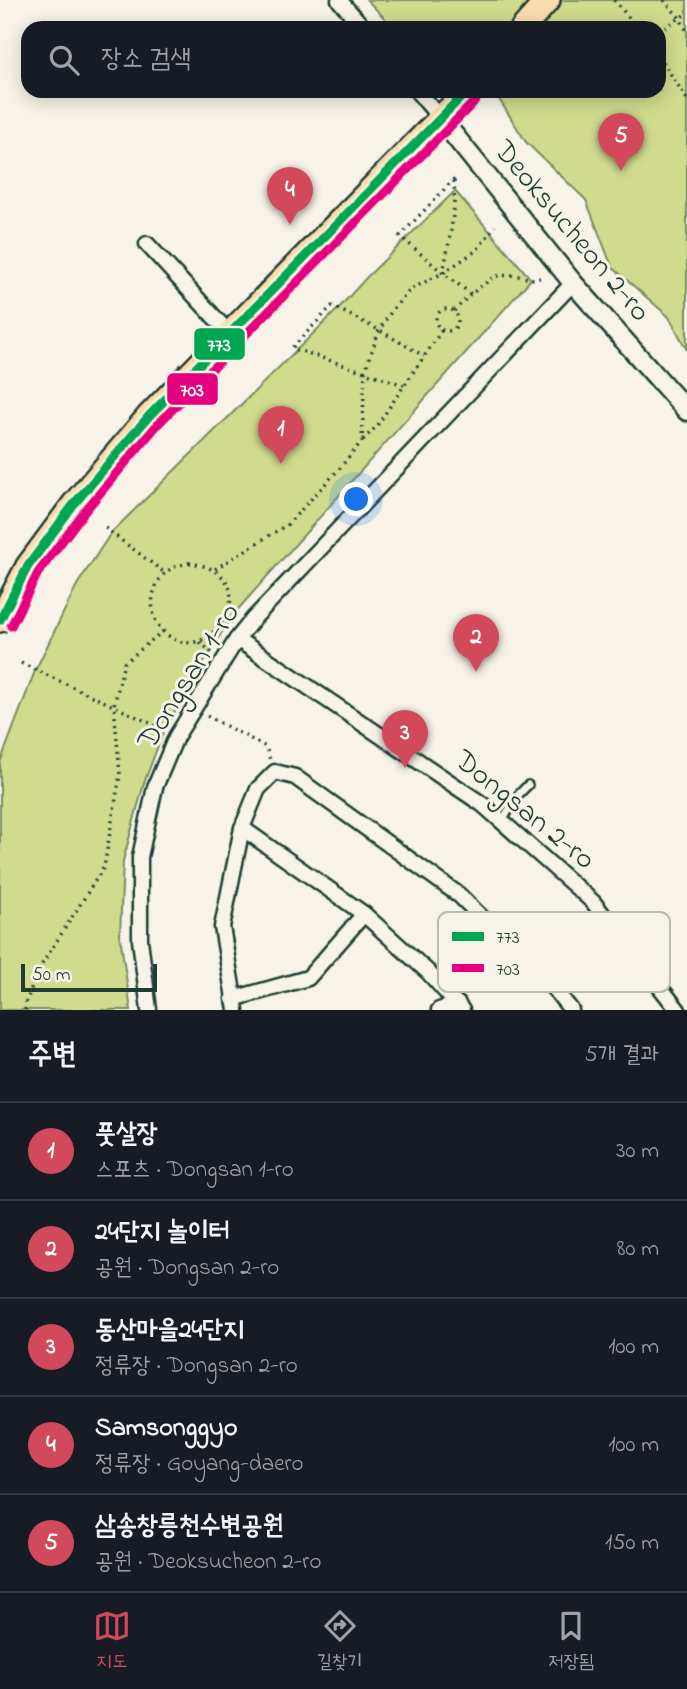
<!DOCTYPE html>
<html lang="ko">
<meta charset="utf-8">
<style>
:root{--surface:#171b24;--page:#242831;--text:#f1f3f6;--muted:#9ea1a6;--line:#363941;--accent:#d1495b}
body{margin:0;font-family:"Indie Flower","Poor Story",sans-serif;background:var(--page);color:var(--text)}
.scale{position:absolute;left:21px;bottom:18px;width:136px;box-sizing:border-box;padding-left:7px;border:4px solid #1f3d34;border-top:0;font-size:19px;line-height:24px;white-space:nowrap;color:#1f3d34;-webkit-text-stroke:5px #f7f3e8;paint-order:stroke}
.you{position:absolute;left:357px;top:500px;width:24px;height:24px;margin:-18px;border:5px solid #fff;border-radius:50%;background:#1a73e8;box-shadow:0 0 0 10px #1a73e833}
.badge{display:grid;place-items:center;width:46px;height:46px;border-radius:50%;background:var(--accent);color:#fff;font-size:23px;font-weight:700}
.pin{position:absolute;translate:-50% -58px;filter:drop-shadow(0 2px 4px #0008)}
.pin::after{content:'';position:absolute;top:37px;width:24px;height:21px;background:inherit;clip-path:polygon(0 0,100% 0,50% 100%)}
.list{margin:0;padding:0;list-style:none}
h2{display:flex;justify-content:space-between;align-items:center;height:91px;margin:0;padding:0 28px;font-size:30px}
h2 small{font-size:23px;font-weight:400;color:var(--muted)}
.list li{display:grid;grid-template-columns:46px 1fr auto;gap:21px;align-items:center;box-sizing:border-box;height:98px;padding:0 28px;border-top:2px solid var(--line)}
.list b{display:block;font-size:26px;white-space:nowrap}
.list p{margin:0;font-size:23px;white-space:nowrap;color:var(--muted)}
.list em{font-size:23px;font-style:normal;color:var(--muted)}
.icon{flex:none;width:38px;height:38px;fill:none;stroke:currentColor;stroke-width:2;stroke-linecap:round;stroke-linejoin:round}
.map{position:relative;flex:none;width:687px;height:1010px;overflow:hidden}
.search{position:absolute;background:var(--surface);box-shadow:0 4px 18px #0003;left:21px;right:21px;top:21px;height:77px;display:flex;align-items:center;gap:18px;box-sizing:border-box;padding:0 24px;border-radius:21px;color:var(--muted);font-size:26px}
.sheet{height:581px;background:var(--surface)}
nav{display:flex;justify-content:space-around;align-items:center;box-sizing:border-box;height:98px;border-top:2px solid var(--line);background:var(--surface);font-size:19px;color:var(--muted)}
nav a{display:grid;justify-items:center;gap:4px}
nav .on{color:var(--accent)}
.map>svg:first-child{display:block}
.green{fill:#d0db8e;stroke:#788c61;stroke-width:2}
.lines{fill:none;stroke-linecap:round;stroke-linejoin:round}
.service-casing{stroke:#1f3d34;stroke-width:12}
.minor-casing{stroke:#1f3d34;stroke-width:19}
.tertiary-casing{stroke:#1f3d34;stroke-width:23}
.primary-casing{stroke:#1f3d34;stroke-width:28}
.path{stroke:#1f3d34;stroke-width:3.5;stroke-dasharray:2 5;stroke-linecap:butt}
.service{stroke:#f7f3e8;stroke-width:7}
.minor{stroke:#f7f3e8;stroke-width:14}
.tertiary{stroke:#f7f3e8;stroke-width:18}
.primary{stroke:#fcdcac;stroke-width:23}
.bus-1-casing{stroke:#f7f3e8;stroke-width:14}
.bus-2-casing{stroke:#f7f3e8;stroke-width:14}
.bus-1{stroke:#00a651;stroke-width:9}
.bus-2{stroke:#e5007d;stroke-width:9}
.labels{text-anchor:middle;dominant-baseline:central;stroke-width:6;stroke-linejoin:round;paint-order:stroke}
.street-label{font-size:30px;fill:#1f3d34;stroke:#f7f3e8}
.key{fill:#f7f3e8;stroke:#b6bcb2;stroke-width:2}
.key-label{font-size:19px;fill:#1f3d34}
.line-badge{stroke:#f7f3e8;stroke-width:2.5}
.badge-label{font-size:19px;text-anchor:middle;font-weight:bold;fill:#fff}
</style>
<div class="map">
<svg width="687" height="1010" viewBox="0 0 687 1010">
<rect width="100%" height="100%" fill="#f7f3e8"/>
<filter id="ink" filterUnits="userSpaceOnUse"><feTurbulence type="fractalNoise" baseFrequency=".0143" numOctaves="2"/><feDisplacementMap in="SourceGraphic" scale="14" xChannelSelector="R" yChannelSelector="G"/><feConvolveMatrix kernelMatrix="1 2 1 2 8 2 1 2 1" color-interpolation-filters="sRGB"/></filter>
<g filter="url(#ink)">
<g class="green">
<polygon points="367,0 687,0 687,350 669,317 612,267 586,200 526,142 494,91 659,91 659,28 394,28"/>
<polygon points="455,191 531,279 240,607 226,625 164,730 144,783 123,861 120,936 131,1010 0,1010 0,763 35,671 77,585 111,533 338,309 367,277"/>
</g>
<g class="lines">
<defs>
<polyline id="service" points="502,821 519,794 528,785"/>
<g id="minor">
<polyline points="339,0 364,28"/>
<polyline points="417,91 441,119"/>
<polyline points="147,244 229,333"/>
<polyline points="237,639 482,804 593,902 678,1010"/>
<polyline points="242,828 364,914 428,972 462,1010"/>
<polyline points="233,999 308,978 364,914"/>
<polyline points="149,1010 140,940 140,857 155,787 176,737 237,639 254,618 573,283"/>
<polyline points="236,1010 222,927 242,828 258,789 275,772 295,777 459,895 556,991 571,1010"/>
<polyline points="439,1010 458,1004"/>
</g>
<polyline id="tertiary" points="441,119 573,283 687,411"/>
<g id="primary">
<polyline points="523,28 548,0"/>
<polyline points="0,620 28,566 74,504 149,416 467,91"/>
</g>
</defs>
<use href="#service" class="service-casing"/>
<use href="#minor" class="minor-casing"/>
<use href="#tertiary" class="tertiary-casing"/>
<use href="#primary" class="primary-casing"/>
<g class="path">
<polyline points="614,0 638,28"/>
<polyline points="664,0 679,17 687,31"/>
<polyline points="659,32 687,13"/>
<polyline points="659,56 687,99"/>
<polyline points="454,179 400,236 443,273 471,294"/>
<path d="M443,273C449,243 456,211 454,179"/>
<circle cx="447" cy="320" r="11"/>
<polyline points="454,311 471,294 495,276 514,275 531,279 540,278"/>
<polyline points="404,385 292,348 332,306 379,330 424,356"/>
<polyline points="363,440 376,427 442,330"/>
<polyline points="105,528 165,573"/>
<path d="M189,563C212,565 238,580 229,607C220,636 189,657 163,631C148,616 149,588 165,573C172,567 180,565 189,563Z"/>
<polyline points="215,569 288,524 340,468 362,441 365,371 379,330 393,309 411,289 443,273 477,250 495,226"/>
<polyline points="200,642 212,653"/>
<polyline points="21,663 165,730"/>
<polyline points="207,716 266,747 270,760"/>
<polyline points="25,1010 26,1002 39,969 104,867 120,775 114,705 124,663 163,631"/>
</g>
<use href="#service" class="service"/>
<use href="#minor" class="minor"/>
<use href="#tertiary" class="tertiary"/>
<use href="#primary" class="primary"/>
<defs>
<polyline id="bus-1" points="0,620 28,566 74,504 149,416 467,91"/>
<polyline id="bus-2" points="11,626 38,573 84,512 158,424 476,100"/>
</defs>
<use href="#bus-1" class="bus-1-casing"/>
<use href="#bus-2" class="bus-2-casing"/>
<use href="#bus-1" class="bus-1"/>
<use href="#bus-2" class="bus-2"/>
</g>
</g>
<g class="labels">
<g class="street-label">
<text transform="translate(571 232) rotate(50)">Deoksucheon 2-ro</text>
<text transform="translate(190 677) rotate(-58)">Dongsan 1-ro</text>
<text transform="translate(524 811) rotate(39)">Dongsan 2-ro</text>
</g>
</g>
<rect x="438" y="912" width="232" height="80" rx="10" class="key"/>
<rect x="452" y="932" width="32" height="9" fill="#00a651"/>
<rect x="452" y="964" width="32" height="8" fill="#e5007d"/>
<g class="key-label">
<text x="496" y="943">773</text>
<text x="496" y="975">703</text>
</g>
<g class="line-badge">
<rect x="193" y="327" width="53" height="34" rx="7" fill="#00a651"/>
<rect x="166" y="372" width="53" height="34" rx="7" fill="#e5007d"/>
</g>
<g class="badge-label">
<text x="219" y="351">773</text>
<text x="192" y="396">703</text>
</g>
</svg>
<div class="scale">50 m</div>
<div class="you"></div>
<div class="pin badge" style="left:281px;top:464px">1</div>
<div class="pin badge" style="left:476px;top:672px">2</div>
<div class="pin badge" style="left:405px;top:768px">3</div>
<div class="pin badge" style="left:290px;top:225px">4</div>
<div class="pin badge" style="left:621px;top:171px">5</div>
<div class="search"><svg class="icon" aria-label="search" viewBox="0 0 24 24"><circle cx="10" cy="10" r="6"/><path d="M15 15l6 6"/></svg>장소 검색</div>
</div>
<section class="sheet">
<h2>주변<small>5개 결과</small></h2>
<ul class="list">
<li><span class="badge">1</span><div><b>풋살장</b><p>스포츠 · Dongsan 1-ro</p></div><em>30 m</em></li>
<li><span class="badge">2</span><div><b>24단지 놀이터</b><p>공원 · Dongsan 2-ro</p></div><em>80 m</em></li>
<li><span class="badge">3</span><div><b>동산마을24단지</b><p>정류장 · Dongsan 2-ro</p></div><em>100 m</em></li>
<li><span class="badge">4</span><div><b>Samsonggyo</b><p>정류장 · Goyang-daero</p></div><em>100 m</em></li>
<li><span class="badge">5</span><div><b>삼송창릉천수변공원</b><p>공원 · Deoksucheon 2-ro</p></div><em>150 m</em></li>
</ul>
</section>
<nav>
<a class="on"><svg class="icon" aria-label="map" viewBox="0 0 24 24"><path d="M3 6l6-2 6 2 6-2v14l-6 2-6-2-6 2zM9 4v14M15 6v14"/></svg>지도</a>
<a><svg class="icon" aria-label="directions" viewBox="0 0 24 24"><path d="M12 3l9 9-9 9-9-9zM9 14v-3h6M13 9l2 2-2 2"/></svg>길찾기</a>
<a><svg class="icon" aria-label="saved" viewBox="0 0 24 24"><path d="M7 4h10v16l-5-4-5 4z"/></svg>저장됨</a>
</nav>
